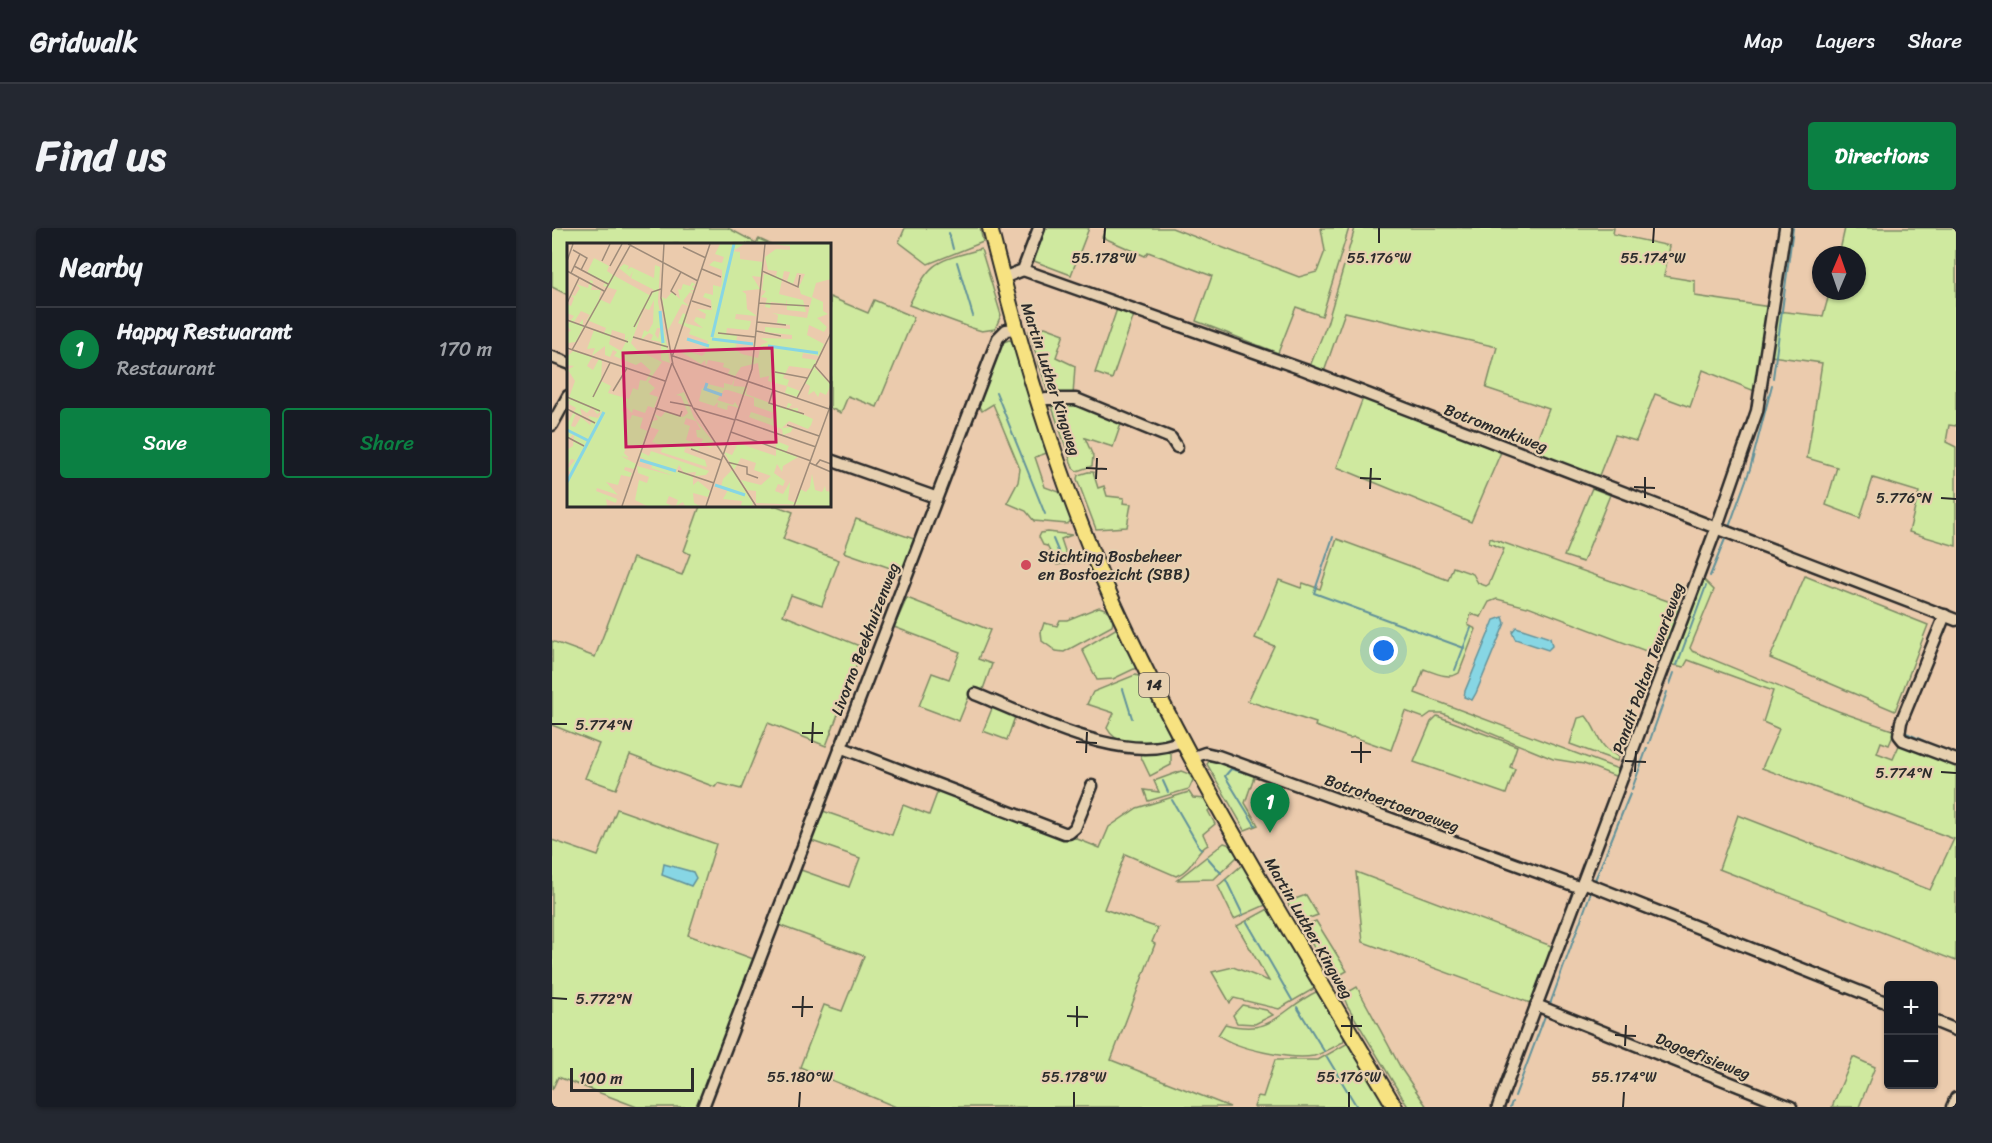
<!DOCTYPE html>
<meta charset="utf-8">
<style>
:root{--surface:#171b24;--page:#242831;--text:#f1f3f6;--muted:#9ea1a6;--line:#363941;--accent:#0b8043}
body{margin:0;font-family:Sriracha,sans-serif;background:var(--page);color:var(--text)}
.controls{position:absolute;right:18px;bottom:18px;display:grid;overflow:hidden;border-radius:6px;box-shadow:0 2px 4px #0004}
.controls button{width:54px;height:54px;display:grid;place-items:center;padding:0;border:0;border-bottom:2px solid var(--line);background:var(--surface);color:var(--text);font:30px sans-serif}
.compass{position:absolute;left:1260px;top:18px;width:54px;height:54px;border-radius:50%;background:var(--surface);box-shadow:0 2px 4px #0004;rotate:2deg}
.scale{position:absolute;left:18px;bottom:15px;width:124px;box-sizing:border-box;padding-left:6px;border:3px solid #2b2b2b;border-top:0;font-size:16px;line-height:21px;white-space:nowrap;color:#2b2b2b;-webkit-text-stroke:4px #e7d0b0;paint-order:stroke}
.you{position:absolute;left:832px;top:423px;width:21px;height:21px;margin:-15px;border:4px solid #fff;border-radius:50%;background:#1a73e8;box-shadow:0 0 0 9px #1a73e833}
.badge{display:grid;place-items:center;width:39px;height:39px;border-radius:50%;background:var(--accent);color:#fff;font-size:20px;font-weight:700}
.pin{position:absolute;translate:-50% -50px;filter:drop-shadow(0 2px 3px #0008)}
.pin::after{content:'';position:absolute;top:32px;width:21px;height:18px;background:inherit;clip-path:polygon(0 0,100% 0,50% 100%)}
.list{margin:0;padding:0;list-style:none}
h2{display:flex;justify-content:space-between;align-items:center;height:78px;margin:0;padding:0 24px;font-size:26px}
h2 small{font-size:20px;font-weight:400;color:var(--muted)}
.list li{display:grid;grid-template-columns:39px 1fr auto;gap:18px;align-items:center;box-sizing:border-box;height:84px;padding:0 24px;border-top:2px solid var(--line)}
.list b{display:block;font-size:22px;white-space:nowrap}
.list p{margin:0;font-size:20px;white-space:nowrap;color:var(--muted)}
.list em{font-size:20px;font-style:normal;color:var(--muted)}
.actions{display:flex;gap:12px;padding:18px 24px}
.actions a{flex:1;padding:14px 0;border:2px solid var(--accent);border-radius:6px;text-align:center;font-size:21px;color:var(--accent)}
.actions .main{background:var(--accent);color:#fff}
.map{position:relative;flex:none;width:1404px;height:879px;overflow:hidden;border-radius:6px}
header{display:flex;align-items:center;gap:36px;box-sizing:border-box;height:84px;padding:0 30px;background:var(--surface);border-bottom:2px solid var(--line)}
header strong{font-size:28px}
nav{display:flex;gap:33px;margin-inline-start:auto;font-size:21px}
.intro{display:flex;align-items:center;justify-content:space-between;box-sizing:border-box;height:144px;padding:0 36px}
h1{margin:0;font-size:42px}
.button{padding:15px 27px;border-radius:6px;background:var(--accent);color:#fff;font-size:21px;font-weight:700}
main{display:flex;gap:36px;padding:0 36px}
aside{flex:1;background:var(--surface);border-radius:6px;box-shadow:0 2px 4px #0004}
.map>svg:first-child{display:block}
.green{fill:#cfe99f;stroke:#7d8a65;stroke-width:1.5}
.water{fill:#87d6e4;stroke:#62929a;stroke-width:1.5}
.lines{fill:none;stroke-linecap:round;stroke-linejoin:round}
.stream{stroke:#62929a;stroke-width:2}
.minor-casing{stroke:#2b2b2b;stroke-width:15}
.major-casing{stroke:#2b2b2b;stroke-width:18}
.minor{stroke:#e7d0b0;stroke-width:10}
.major{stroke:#f7e281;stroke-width:14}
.ticks{fill:none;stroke:#2b2b2b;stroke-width:2}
.poi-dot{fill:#d1495b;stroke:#e7d0b0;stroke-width:2}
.labels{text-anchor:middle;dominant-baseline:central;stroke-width:4.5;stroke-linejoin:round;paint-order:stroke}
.shield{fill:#e7d0b0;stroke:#635c53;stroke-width:1.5}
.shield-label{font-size:15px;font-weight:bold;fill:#2b2b2b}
.street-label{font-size:16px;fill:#2b2b2b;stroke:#e7d0b0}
.poi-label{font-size:16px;fill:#2b2b2b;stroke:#e7d0b0;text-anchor:start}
.inset-river{fill:none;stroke:#87d6e4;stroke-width:3}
.inset-road{fill:none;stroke:#9e8b79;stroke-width:1.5}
.view{fill:#c2185b;fill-opacity:0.15;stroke:#c2185b;stroke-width:3}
.inset-edge{fill:none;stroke:#2b2b2b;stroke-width:3}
.ticks-label{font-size:15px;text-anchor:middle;fill:#2b2b2b;stroke:#e7d0b0;stroke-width:4.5;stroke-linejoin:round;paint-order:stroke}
</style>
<header>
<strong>Gridwalk</strong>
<nav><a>Map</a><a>Layers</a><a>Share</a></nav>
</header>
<div class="intro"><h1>Find us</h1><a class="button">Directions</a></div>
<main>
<aside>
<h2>Nearby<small></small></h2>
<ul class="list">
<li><span class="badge">1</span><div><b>Happy Restuarant</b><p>Restaurant</p></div><em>170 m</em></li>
</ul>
<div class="actions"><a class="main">Save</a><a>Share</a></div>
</aside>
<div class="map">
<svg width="1404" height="879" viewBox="0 0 1404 879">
<rect width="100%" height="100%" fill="#ebcbad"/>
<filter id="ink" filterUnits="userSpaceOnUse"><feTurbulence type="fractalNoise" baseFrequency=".0167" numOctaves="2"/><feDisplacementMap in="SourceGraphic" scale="12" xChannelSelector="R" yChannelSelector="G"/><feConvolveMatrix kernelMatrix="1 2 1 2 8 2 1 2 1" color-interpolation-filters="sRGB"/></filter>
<g filter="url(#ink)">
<g class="green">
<polygon points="0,0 176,0 204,15 207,11 218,16 16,16 16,67 0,59"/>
<polygon points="353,0 428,0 431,14 376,36 347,14"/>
<polygon points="494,0 537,0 519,47 482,33"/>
<polygon points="554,0 620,0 747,49 765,44 773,23 769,0 797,0 770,88 744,79 726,125 644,93 660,48 596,24 593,28 550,9"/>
<polygon points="803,0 1062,0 1061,6 1118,18 1112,48 1143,53 1143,68 1218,79 1205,164 1151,142 1138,179 1103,166 1084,213 1063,207 1046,250 980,225 997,181 934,160 945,119 793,84 772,144 758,138 775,96"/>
<polygon points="1293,0 1404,0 1404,198 1397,197 1394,214 1404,219 1404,318 1357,304 1367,264 1321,250 1308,290 1274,277 1285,239 1255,230 1270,135 1219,128 1225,83 1271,88 1278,63 1305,63 1305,27 1287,27"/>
<path d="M429,21L449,87L443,101L430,103L420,100L357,77C379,32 382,34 429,21Z"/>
<polygon points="278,69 316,85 322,72 362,89 325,179 296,168 289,185 278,180"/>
<polygon points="566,78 583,84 560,151 543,145"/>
<polygon points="493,99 512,106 504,129 523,138 521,168 496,165 477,103"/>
<polygon points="457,112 464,114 495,225 483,229 493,259 510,265 520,292 515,296 482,293 474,283 455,275 466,254 468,241 441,176 430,183 425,176 449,115"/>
<polygon points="811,170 949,224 919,294 785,239"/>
<polygon points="509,171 570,193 561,219 533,210 541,228 540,238 525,243 521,240 498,173"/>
<polygon points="536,244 541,244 546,260 552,258 555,268 572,270 571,275 579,276 575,299 544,301 525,251 526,247"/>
<polygon points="1040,260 1058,267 1031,334 1012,328"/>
<polygon points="148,278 225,278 241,284 231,311 287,332 270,378 239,367 231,387 315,421 312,425 309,425 274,518 216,495 189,561 166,555 163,559 78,527 64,561 33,550 47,516 0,497 0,413 43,429 81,330 130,347 138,326 132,323"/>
<polygon points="304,291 362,311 350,344 292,324"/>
<polygon points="496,304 520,307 509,311 517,335 505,337 495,318 491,317 487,309 489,305"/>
<path d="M938,310L1127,377L1130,379L1112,426L1107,428L976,378L975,379L945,371L937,374L929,389L919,386L916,397L924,401L907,445C897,452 883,445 872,441L863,465L1066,541L1069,543L1068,550L1032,536L1001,531L890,485H879L872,490L853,483L839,522L802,509L798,510L763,498L764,495L696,473L722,418L703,410L727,352L749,360L751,355L768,361L785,311L896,352L901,339L921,346L926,355L934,358L937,356L952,321L937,315Z"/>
<polygon points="1253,348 1376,397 1343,483 1218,430"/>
<polygon points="1152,352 1162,362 1138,420 1140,423 1286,483 1343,503 1337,517 1329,514 1325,525 1341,531 1349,513 1404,535 1404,733 1167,641 1186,587 1378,662 1402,611 1210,540 1227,501 1211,494 1221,463 1136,432 1132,439 1122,437 1118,433"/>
<polygon points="355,370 438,402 426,431 440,436 430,464 420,461 407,493 367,478 380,445 397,451 408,424 342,399"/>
<path d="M547,379C556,381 563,388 560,398L512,424L504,423L490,413L489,404L492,395L505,398L508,392H515Z"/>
<polygon points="565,400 585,437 584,440 561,451 545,452 530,421"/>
<path d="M583,447L593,450L619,505L617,514C596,515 566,522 555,500L562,485L535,476L541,464Z"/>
<polygon points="441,478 465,483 455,512 431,503"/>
<polygon points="885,488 965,518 958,539 963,541 954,566 862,534 879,494"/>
<path d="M1034,488C1048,505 1044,518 1067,529L1065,533L1018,516L1026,490Z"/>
<polygon points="589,522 614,522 619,525 619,537 598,548 589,529"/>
<polygon points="660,530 703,546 693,575 706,597 693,602 655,536"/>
<polygon points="629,543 637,546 641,552 637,561 596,573 592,562 607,564 602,553"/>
<path d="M388,557L548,620L557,599L585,580L637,564L641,570L655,571L659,580L656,583L663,596L651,606L656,617C643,623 642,641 624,648L573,626L552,681L606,700L600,714L603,716L559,832L678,879H344L248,839L272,777L290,783L312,728L226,697L246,641L297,659L308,630L257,612L268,582L340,607L351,577L377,587Z"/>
<polygon points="65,581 164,616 136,707 204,732 149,879 85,879 6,849 0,862 0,612 46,628"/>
<polygon points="672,615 682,618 686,628 662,651 625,652"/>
<polygon points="690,637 693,637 716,676 682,691 666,658"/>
<polygon points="804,644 1002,719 981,776 811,714"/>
<polygon points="754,667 766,687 746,694 735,674"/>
<polygon points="718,680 763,760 727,781 682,770 678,775 660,744 681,739 717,753 685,698"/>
<polygon points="764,693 795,743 781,751 752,703 752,698"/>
<polygon points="805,759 850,842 875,879 856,879 795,777 791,767"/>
<path d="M766,763L793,808L791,814C782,819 772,825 762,828C738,832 685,821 666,807L673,796C723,809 727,781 766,763Z"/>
<polygon points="690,777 714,782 721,787 703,796 685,795 681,787"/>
<polygon points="796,815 828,866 832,879 702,879 706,868 711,869 723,832 766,832"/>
<polygon points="1301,829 1323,839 1307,879 1280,879"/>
</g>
<g class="water">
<polygon points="951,389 953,395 924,465 920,472 912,469 913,463 942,392"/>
<polygon points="964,399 998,410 1000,418 996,422 963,411 960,404"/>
<polygon points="112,636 141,644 144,650 139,658 110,647"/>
</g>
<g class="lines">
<g class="stream">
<polyline points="397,5 401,21"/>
<polyline points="405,34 421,88"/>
<polyline points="1221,150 1241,0"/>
<polyline points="444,164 493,286"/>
<polyline points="1177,299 1198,241 1220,157"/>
<polyline points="781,309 762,365 912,420"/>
<polyline points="501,311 511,335"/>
<polyline points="1158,348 1173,311"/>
<polyline points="1125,437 1154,358"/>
<polyline points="903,442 919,400"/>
<polyline points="1118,456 1122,445"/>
<polyline points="571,461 580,490"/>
<polyline points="1350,503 1394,523"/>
<polyline points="1097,515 1115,464"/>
<polyline points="691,544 679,541 673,548 703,597"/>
<polyline points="611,553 616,564"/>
<polyline points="1080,561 1095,520"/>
<polyline points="620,572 649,622"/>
<polyline points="655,629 669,645"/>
<polyline points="674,652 691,687"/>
<polyline points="1043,652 1078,566"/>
<polyline points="695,694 740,772"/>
<polyline points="998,776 1039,664"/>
<polyline points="745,779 772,823"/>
<polyline points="775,829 805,879"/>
<polyline points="963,868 993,788"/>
<polyline points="958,879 960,874"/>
</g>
<defs>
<g id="minor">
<polyline points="471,42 753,142 1404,392"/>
<polyline points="451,50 471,42 487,0"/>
<polyline points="0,129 16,135"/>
<polyline points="494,171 524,171 619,210 625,219"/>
<polyline points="0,197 16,168"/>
<polyline points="278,232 383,269"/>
<polyline points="1393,387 1349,494 1347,507 1351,512 1404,532"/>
<path d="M423,466C478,487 575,540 631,512"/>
<polyline points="288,519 512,605 517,605 523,600 540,558"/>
<polyline points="639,530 653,525 666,528 1029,660"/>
<polyline points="1031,654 1336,775"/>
<polyline points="984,777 1239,879"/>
<polyline points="1382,793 1404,802"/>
<polyline points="151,879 446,110 454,102 464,101"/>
<polyline points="946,879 1164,301 1205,183 1233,0"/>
<polyline points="1400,879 1404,870"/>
</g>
<path id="major" d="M438,0C469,124 506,250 558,367C639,545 743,711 843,879"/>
</defs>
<use href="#minor" class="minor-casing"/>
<use href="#major" class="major-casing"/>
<use href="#minor" class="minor"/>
<use href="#major" class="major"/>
</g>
</g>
<path class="ticks" d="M552,15L553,0M827,15V0M1101,15L1102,0M534,240L555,241M808,250L829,251M544,251L545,230M1082,259L1103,260M818,261L819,240M1093,270V249M1389,270L1404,271M0,496H15M250,505H271M524,514L545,515M260,515L261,494M799,524H819M534,525L535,504M1073,533L1094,534M809,535V514M1083,544L1084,523M1389,544L1404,545M0,770L15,771M240,779H261M515,788L536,789M250,789L251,768M789,798H810M525,799V778M1063,807L1084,808M799,809L800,788M1073,818L1074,797M247,879L248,864M522,879V864M797,879V864M1071,879L1072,864"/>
<circle class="poi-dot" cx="474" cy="337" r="6"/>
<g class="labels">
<rect class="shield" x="587" y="445" width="30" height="24" rx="4.5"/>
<g class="shield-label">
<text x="602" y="457">14</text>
</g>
<g class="street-label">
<text transform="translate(499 151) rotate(72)">Martin Luther Kingweg</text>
<text transform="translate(944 200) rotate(21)">Botromankiweg</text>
<text transform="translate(313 411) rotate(-69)">Livorno Beekhuizenweg</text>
<text transform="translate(1096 440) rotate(-70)">Pandit Paltan Tewarieweg</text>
<text transform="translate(840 575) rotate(20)">Botrotoertoeroeweg</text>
<text transform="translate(757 700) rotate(60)">Martin Luther Kingweg</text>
<text transform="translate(1151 828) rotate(22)">Dagoefisieweg</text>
</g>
<g class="poi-label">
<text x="486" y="328">Stichting Bosbeheer<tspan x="486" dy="18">en Bostoezicht (SBB)</tspan></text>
</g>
</g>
<g transform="translate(15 15)">
<rect width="264" height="264" fill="#ebcbad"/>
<path d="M153,1H177L166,8L173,9V16L196,19L194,34L185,33L193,46L175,48L179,51L180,66L190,73L169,71L168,76L184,78L183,83L181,87L160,85L159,91L170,92L169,107L175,111L191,115L194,102L201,99L193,95L225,96V92L198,89V84L223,86V82L210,80L211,72L205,70L240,75L245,55L234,51L232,44L238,31L230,30L226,41L220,38L223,29L217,28L212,51L236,57L239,69L220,67V56L219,61L204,59L203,65L198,64L200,55L194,54L199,48L195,47L197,31L209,33L210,28L201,27L198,14L209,6L223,7V3L206,1H264V36L249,40L245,54L256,59V68L261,71L250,75L260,84L257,89L242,82L240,92L257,101L252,113L236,110L235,115L249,117L248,125L264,142L259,152L253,149L251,154L247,148L241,152L243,143L238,140L245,126L222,123L216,135L222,137L220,143L233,148L230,154L218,150L220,143L201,138L202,133L193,135L191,120L174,124L168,133L161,131L163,126L156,124L157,120L141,117L139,123L138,117L134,121L114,109L116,106L135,113L138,110L141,98L122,91L124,86L111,80L116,70L120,72L118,80L136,85L127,78L129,74L138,76L139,71L130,66L145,67L144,57L136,54L138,50L146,52V42L154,44L155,38V27L142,22L147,18L155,20L157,14L148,11ZM27,15L42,23L40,28L46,32L84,53L87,47L64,35L66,28L63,34L52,25L57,21L62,23L60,27L64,24L87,35L88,22L93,24L91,59L96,85H90L88,91L91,96L93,87H97L103,120L94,117V99L84,97L86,92L82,90L74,97L77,87L81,89L86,80L87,57L82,67L77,65L64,100L70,107L95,119L81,139L88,145L82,151L91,154L87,165L81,163L78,170L66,166L65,170L58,163L55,168L60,170L58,176L63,177L65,172L76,175L73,185L80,188L74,206L60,201L57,210L62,215L54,213L69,221L67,226L58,224L57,227L65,230L63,234L54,232L51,242L39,239L51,252L30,245L29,248L50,256L49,260L39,256L40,263H0V235L5,230L0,227L8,217L4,216L0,224V207L6,203L7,191L0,197V181L9,165L2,161L4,156L0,160L8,138L1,127L7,123L0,122V114L6,108L25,114L20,123L26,127L32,116L35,118L34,138L44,143L41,150L62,156L66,145L71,147L73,137L79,138L84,128L74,119L69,122L47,113L50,109L46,107L43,114L38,112V103L25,113L28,105L20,106L27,87L37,90L39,85L20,77L23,72L14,68L7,79L12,81L16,76V84L9,99L1,100L0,89L4,88L0,82L7,73L0,70V61L4,63L7,55L4,52L8,53L13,45L9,41L21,45L23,37L26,38L24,47H34L32,56L43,61L50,47L36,43L38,40L20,30ZM45,87L58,91V98L62,93L54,108L42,101ZM25,164L30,171L35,168L31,175L21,173L25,178L23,182L14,174L8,184L4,183L9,170L15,173L13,165L20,170ZM125,39L129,42L125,43L128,47H123L127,51L123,49L116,58L122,63L115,61L100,89L95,54L99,56L105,49L113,56L111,46L114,47L116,41L123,43ZM168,134L166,143L180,144L179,151L219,166L221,160L225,161L221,166L231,165V169L246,176L244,182L241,186L222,178L215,185L226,184L224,189L216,192L215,186L182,174L184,169L205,176L207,170L187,163V155L161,147H157L150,157L166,162L168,159L172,165L161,162L160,167L150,164L151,159L147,163L132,158L135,145L139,146L141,141L157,145V140L165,142ZM117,149L127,175L148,201L143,205L134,201L136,196L130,194L129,187H134L129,178L119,175L117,181L123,183L119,197L134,202L131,208L119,204L117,209L138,217L140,224L94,209L96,203L85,199L92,187L83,184L84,178L91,177L87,171L94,174L99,168L116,174L121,170L114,153L109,152ZM209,198L222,203L219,210L231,214L216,223L215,229L210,221L207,230L218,238L216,243L211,241L208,248L216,251L223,239L221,257L229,260L233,246L239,249L243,244L245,231L248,247L255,249L258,243L259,248L264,249V263L189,260V248L180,247L174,237L194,242L204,233L187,227L189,220L174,215L167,227L157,209L165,212L171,200L209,213ZM84,208L142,228L139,232L128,233L129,229L117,230L112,222L109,228L126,234V242L131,238L143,248L141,254L126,250L127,260L133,263H118L116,259L109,263L111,257L102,253L99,260L105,263H80L68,257L72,237L80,240L82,234L71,230L70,223L107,233L84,225L86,221L72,213L74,209L82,213ZM165,227L186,260L185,263H174L175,258L156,256L161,247L154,244L156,236Z" fill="#cfe99f" fill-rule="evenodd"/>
<path class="inset-river" d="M93,68L96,100M145,94L167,1M120,96L142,103M145,96L186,101M201,103L251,110M140,140L138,146L155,152M0,187L22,198M73,217L109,228M0,239L37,169M148,242L178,252"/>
<path class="inset-road" d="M61,1L131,38M97,1L94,55L106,122L126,165L189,263M116,4L139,15M6,7L20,15L14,27M0,18L6,1M35,18L43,1M7,23L41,41M43,23L55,1M135,26L154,34M0,28L37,48M195,28L231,44L233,32M4,30L13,11M109,52L104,48L114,29M125,58L144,64M0,60L12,35M192,60L242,63M0,77L61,99M190,79L219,82M67,84L85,49L94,46M189,88L214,93M151,90L188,94M264,90L248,123L264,141M66,94L101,104M0,105L98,138M5,107L64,1M106,113L262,166M105,114L143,1M208,129L240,135M206,147L202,160L237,171M46,148L60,125M0,154L33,168M26,154L43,120M230,155L248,121M103,159L125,163M88,165L113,173L115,168M126,165L168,177M0,166L28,180M168,176L249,204M220,182L252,193M164,189L244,218M0,194L17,203M124,206L154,217M160,219L180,224V231L191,235M243,220L264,229M249,222L253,217L264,221M111,228L147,240M55,263L105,120M139,263L185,126L198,1M227,263L264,161"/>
<path class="view" d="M205,105L209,199L59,204L56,110Z"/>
<rect width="264" height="264" class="inset-edge"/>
</g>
<g class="ticks-label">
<text x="552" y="35">55.178°W</text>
<text x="827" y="35">55.176°W</text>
<text x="1101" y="35">55.174°W</text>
<text x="1352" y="275">5.776°N</text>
<text x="52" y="502">5.774°N</text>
<text x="1352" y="550">5.774°N</text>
<text x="52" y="776">5.772°N</text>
<text x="248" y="854">55.180°W</text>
<text x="522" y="854">55.178°W</text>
<text x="797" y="854">55.176°W</text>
<text x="1072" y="854">55.174°W</text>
</g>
</svg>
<div class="controls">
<button>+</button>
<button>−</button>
</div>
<svg class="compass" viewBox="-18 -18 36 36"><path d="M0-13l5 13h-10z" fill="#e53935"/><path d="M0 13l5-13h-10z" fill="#9ea1a6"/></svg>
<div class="scale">100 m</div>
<div class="you"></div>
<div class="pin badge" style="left:718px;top:605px">1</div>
</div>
</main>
